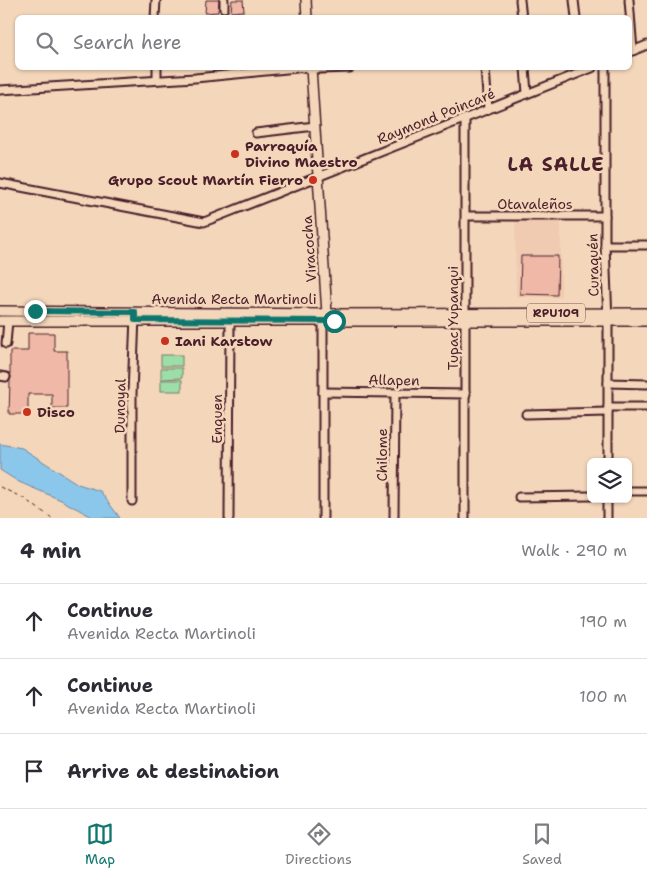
<!DOCTYPE html>
<meta charset="utf-8">
<style>
:root{--surface:#fff;--page:#f7f7f7;--text:#2b2b33;--muted:#7c7c81;--line:#e1e1e2;--accent:#0f766e}
body{margin:0;font-family:"Shantell Sans",sans-serif;background:var(--page);color:var(--text)}
.controls{position:absolute;right:15px;bottom:15px;display:grid;overflow:hidden;border-radius:8px;box-shadow:0 1px 4px #0004}
.controls button{width:45px;height:45px;display:grid;place-items:center;padding:0;border:0;border-bottom:1px solid var(--line);background:var(--surface);color:var(--text);font:25px sans-serif}
.stop{position:absolute;width:15px;height:15px;margin:-11px;border:4px solid #0f766e;border-radius:50%;background:#fff}
.stop.end{background:#0f766e;border-color:#fff;box-shadow:0 1px 5px #0008}
.list{margin:0;padding:0;list-style:none}
h2{display:flex;justify-content:space-between;align-items:center;height:65px;margin:0;padding:0 20px;font-size:21px}
h2 small{font-size:16px;font-weight:400;color:var(--muted)}
.list li{display:grid;grid-template-columns:32px 1fr auto;gap:15px;align-items:center;box-sizing:border-box;height:75px;padding:0 20px;border-top:1px solid var(--line)}
.list b{display:block;font-size:19px;white-space:nowrap}
.list p{margin:0;font-size:16px;white-space:nowrap;color:var(--muted)}
.list em{font-size:16px;font-style:normal;color:var(--muted)}
.icon{flex:none;width:28px;height:28px;fill:none;stroke:currentColor;stroke-width:2;stroke-linecap:round;stroke-linejoin:round}
.map{position:relative;flex:none;width:647px;height:518px;overflow:hidden}
.search{position:absolute;background:var(--surface);box-shadow:0 1px 4px #0004;left:15px;right:15px;top:15px;height:55px;display:flex;align-items:center;gap:12px;box-sizing:border-box;padding:0 18px;border-radius:8px;color:var(--muted);font-size:19px}
.sheet{height:290px;background:var(--surface)}
nav{display:flex;justify-content:space-around;align-items:center;box-sizing:border-box;height:70px;border-top:1px solid var(--line);background:var(--surface);font-size:14px;color:var(--muted)}
nav a{display:grid;justify-items:center;gap:2px}
nav .on{color:var(--accent)}
.map>svg:first-child{display:block}
.built{fill:#f0cab1}
.green{fill:#9ddea8;stroke:#747e6a}
.water{fill:#8bc7eb;stroke:#71849e}
.building{fill:#f0b9a7;stroke:#4a1f2b}
.lines{fill:none;stroke-linecap:round;stroke-linejoin:round}
.minor-casing{stroke:#4a1f2b;stroke-width:11}
.major-casing{stroke:#4a1f2b;stroke-width:12}
.path{stroke:#4a1f2b;stroke-width:1;stroke-dasharray:4 4;stroke-linecap:butt}
.minor{stroke:#f4d7ba;stroke-width:7}
.major{stroke:#f4d7ba;stroke-width:9}
.route{stroke:#0f766e;stroke-width:6}
.poi-dot{fill:#c8321e;stroke:#f4d7ba;stroke-width:2}
.labels{text-anchor:middle;dominant-baseline:central;stroke-width:5;stroke-linejoin:round;paint-order:stroke}
.shield{fill:#f4d7ba;stroke:#7d5656;stroke-width:1}
.shield-label{font-size:12px;font-weight:bold;fill:#4a1f2b}
.street-label{font-size:14px;fill:#4a1f2b;stroke:#f4d7ba}
.poi-label{font-size:14px;font-weight:bold;fill:#4a1f2b;stroke:#f4d7ba;text-anchor:start}
.district-label{font-size:19px;font-weight:bold;letter-spacing:1px;fill:#4a1f2b;stroke:#f4d7ba}
</style>
<div class="map">
<svg width="647" height="518" viewBox="0 0 647 518">
<rect width="100%" height="100%" fill="#f4d7ba"/>
<filter id="ink" filterUnits="userSpaceOnUse"><feTurbulence type="fractalNoise" baseFrequency=".02" numOctaves="2"/><feDisplacementMap in="SourceGraphic" scale="10" xChannelSelector="R" yChannelSelector="G"/><feConvolveMatrix kernelMatrix="1 2 1 2 8 2 1 2 1" color-interpolation-filters="sRGB"/></filter>
<g filter="url(#ink)">
<polygon class="built" points="515,219 561,219 561,297 516,297"/>
<g class="green">
<rect x="161" y="355" width="21" height="11"/>
<polygon points="161,368 182,368 182,378 161,379"/>
<rect x="161" y="380" width="21" height="11"/>
</g>
<polygon class="water" points="0,444 22,448 78,484 100,491 120,518 94,518 61,500 19,482 0,470"/>
<g class="building">
<polygon points="206,0 219,0 218,12 205,13"/>
<polygon points="232,0 243,0 244,11 231,12"/>
<polygon points="521,256 558,256 557,295 520,294"/>
<polygon points="28,333 54,333 54,351 67,351 67,408 52,408 52,394 28,394 28,414 9,414 10,381 11,377 10,373 10,351 28,351"/>
</g>
<g class="lines">
<defs>
<g id="minor">
<polyline points="224,0 224,8"/>
<polyline points="520,0 522,18"/>
<polyline points="574,0 576,18"/>
<polyline points="629,0 633,51"/>
<polyline points="155,18 156,0"/>
<polyline points="630,52 647,45"/>
<polyline points="157,68 157,80"/>
<polyline points="302,68 319,69 350,68"/>
<polyline points="485,68 488,109"/>
<polyline points="525,68 527,93"/>
<polyline points="605,68 605,245 608,321 608,462"/>
<polyline points="0,90 195,78 297,68"/>
<polyline points="465,119 465,518"/>
<polyline points="256,133 315,126"/>
<polyline points="0,183 204,222 592,68"/>
<polyline points="466,216 605,216"/>
<polyline points="605,245 647,245"/>
<polyline points="6,344 8,321"/>
<polyline points="0,376 6,377"/>
<polyline points="608,383 647,384"/>
<polyline points="323,392 466,394"/>
<polyline points="608,407 647,407"/>
<polyline points="526,414 608,412"/>
<polyline points="628,491 647,491"/>
<polyline points="519,497 591,496"/>
<polyline points="132,501 132,394 135,316"/>
<polyline points="229,518 230,320"/>
<polyline points="323,518 323,321 326,316"/>
<polyline points="394,518 395,393"/>
<polyline points="607,518 607,499"/>
</g>
<g id="major">
<polyline points="306,0 307,18"/>
<polyline points="311,68 327,314"/>
<polyline points="0,311 327,314 647,313"/>
<polyline points="0,321 647,321"/>
</g>
</defs>
<use href="#minor" class="minor-casing"/>
<use href="#major" class="major-casing"/>
<polyline class="path" points="0,487 23,498 52,518"/>
<use href="#minor" class="minor"/>
<use href="#major" class="major"/>
</g>
</g>
<g class="lines" filter="url(#ink)">
<polyline class="route" points="35,311 135,312 135,320 334,321"/>
</g>
<g class="poi-dot">
<circle cx="235" cy="154" r="5"/>
<circle cx="313" cy="180" r="5"/>
<circle cx="165" cy="341" r="5"/>
<circle cx="27" cy="412" r="5"/>
</g>
<g class="labels">
<rect class="shield" x="527" y="303.5" width="58" height="19" rx="4"/>
<g class="shield-label">
<text x="556" y="313">RPU109</text>
</g>
<g class="street-label">
<text transform="translate(436 116) rotate(-22)">Raymond Poincaré</text>
<text x="535" y="204">Otavaleños</text>
<text transform="translate(309 249) rotate(-94)">Viracocha</text>
<text transform="translate(593 265) rotate(-91)">Curaquén</text>
<text x="234" y="299">Avenida Recta Martinoli</text>
<text transform="translate(453 318) rotate(-90)">Tupac Yupanqui</text>
<text transform="translate(394 380) rotate(1)">Allapen</text>
<text transform="translate(120 406) rotate(-89)">Dunoyal</text>
<text transform="translate(217 419) rotate(-90)">Enquen</text>
<text transform="translate(382 455) rotate(-90)">Chilome</text>
</g>
<g class="poi-label">
<text x="245" y="146">Parroquía<tspan x="245" dy="16">Divino Maestro</tspan></text>
<text x="303" y="180" text-anchor="end">Grupo Scout Martín Fierro</text>
<text x="175" y="341">Iani Karstow</text>
<text x="37" y="412">Disco</text>
</g>
<g class="district-label">
<text x="556" y="164">LA SALLE</text>
</g>
</g>
</svg>
<div class="controls">
<button><svg class="icon" aria-label="layers" viewBox="0 0 24 24"><path d="M12 4l9 5-9 5-9-5zM3 14l9 5 9-5"/></svg></button>
</div>
<div class="stop" style="left:334px;top:321px"></div>
<div class="stop end" style="left:35px;top:311px"></div>
<div class="search"><svg class="icon" aria-label="search" viewBox="0 0 24 24"><circle cx="10" cy="10" r="6"/><path d="M15 15l6 6"/></svg>Search here</div>
</div>
<section class="sheet">
<h2>4 min<small>Walk · 290 m</small></h2>
<ul class="list">
<li><svg class="icon" aria-label="ahead" viewBox="0 0 24 24"><path d="M12 20V5M6 11l6-6 6 6"/></svg><div><b>Continue</b><p>Avenida Recta Martinoli</p></div><em>190 m</em></li>
<li><svg class="icon" aria-label="ahead" viewBox="0 0 24 24"><path d="M12 20V5M6 11l6-6 6 6"/></svg><div><b>Continue</b><p>Avenida Recta Martinoli</p></div><em>100 m</em></li>
<li><svg class="icon" aria-label="arrive" viewBox="0 0 24 24"><path d="M6 21V4h12l-3 4 3 4H6"/></svg><div><b>Arrive at destination</b></div></li>
</ul>
</section>
<nav>
<a class="on"><svg class="icon" aria-label="map" viewBox="0 0 24 24"><path d="M3 6l6-2 6 2 6-2v14l-6 2-6-2-6 2zM9 4v14M15 6v14"/></svg>Map</a>
<a><svg class="icon" aria-label="directions" viewBox="0 0 24 24"><path d="M12 3l9 9-9 9-9-9zM9 14v-3h6M13 9l2 2-2 2"/></svg>Directions</a>
<a><svg class="icon" aria-label="saved" viewBox="0 0 24 24"><path d="M7 4h10v16l-5-4-5 4z"/></svg>Saved</a>
</nav>
